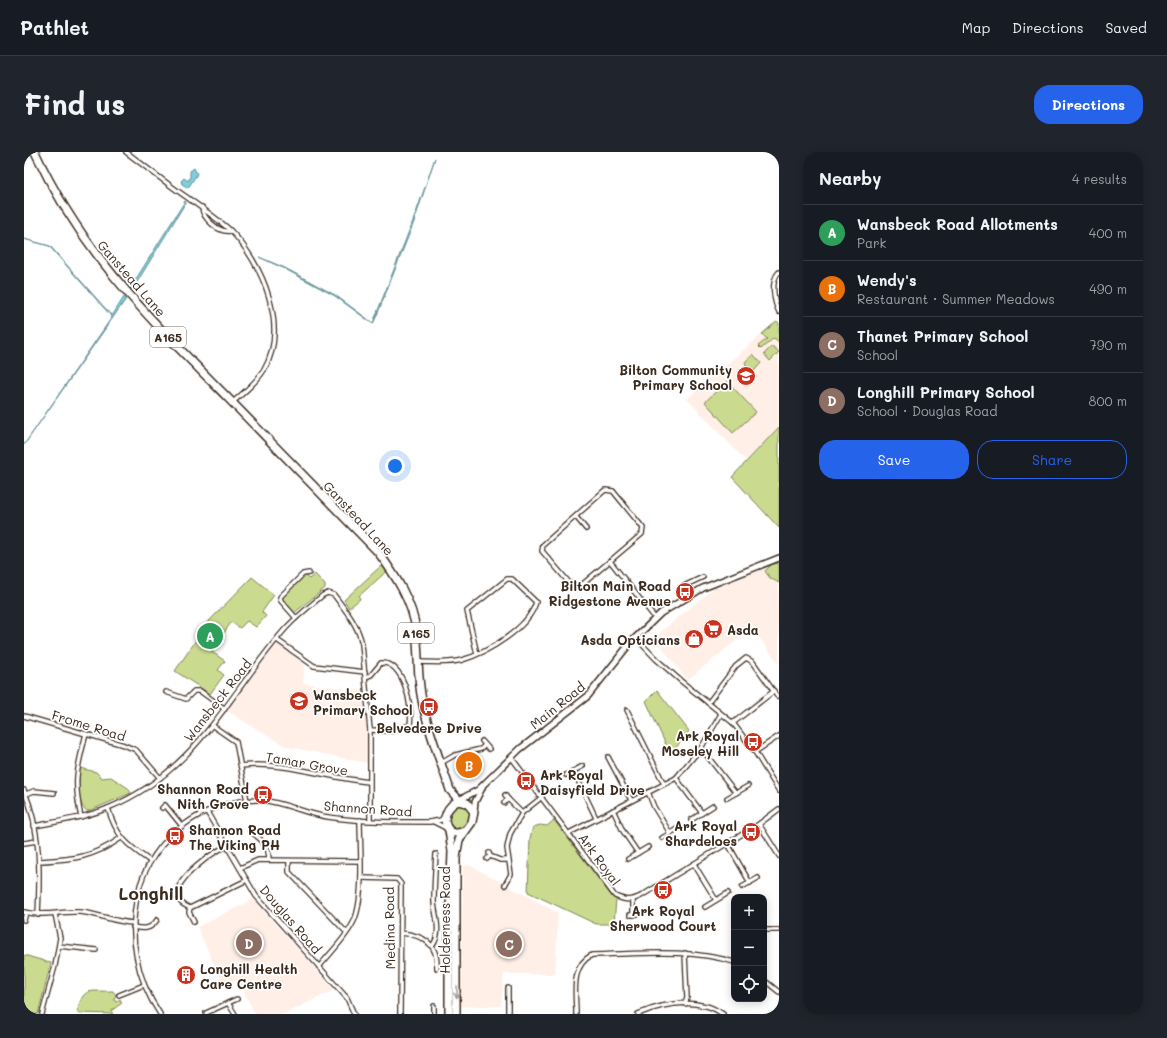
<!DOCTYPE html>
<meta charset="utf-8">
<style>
:root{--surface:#171b24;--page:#20242c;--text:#f1f3f6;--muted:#9ea1a6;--line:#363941;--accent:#2563eb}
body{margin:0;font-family:Mali,sans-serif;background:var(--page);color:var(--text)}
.controls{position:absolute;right:12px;bottom:12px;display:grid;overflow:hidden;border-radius:8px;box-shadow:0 2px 10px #0003}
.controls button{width:36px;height:36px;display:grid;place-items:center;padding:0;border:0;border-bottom:1px solid var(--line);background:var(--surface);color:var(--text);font:20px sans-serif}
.you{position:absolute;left:371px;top:314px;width:14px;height:14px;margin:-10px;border:3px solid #fff;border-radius:50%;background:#1a73e8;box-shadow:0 0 0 6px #1a73e833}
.badge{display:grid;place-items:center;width:26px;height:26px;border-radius:50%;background:var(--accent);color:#fff;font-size:13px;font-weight:700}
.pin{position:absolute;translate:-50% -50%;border:2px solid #fff;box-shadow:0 1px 4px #0006}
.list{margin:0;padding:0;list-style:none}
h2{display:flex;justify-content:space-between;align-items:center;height:52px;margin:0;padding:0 16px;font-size:17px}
h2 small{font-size:13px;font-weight:400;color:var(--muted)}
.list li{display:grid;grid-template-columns:26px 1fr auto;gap:12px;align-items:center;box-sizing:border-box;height:56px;padding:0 16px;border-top:1px solid var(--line)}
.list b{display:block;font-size:15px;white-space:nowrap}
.list p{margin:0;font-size:13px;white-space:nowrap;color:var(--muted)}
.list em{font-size:13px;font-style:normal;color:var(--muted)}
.actions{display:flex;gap:8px;padding:12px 16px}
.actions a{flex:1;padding:9px 0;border:1px solid var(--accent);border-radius:16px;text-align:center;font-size:14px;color:var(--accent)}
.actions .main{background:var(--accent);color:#fff}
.icon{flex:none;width:22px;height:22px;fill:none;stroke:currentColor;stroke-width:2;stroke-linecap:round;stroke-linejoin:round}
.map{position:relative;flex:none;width:755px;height:862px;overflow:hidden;border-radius:16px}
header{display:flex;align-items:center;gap:24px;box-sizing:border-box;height:56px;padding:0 20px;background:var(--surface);border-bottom:1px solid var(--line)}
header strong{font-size:19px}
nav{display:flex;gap:22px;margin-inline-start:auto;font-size:14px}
.intro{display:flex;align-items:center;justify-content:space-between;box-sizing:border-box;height:96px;padding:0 24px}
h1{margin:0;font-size:28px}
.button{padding:10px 18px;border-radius:16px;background:var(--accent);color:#fff;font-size:14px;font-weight:700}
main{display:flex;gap:24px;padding:0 24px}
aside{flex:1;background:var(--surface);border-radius:16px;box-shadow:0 2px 10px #0003}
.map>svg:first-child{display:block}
.built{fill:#ffefe7}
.green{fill:#cadb90;stroke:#828257}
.water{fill:#7fcfdc;stroke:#648d90}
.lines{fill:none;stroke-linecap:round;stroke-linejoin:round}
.street-casing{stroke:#3b2a1e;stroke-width:6}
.secondary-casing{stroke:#3b2a1e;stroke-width:8}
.highway-casing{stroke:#3b2a1e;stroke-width:10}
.street{stroke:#fff;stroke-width:3.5}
.secondary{stroke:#fff;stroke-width:5}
.highway{stroke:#fff;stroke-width:7}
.oneway{stroke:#a79f9a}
.labels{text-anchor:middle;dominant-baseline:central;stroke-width:3.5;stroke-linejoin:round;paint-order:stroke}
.shield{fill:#fff;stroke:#766a62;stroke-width:1}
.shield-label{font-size:12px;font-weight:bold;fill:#3b2a1e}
.street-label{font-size:13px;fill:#3b2a1e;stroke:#fff}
.poi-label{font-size:13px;font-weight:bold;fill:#3b2a1e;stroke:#fff;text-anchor:end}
.district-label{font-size:17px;font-weight:bold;fill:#3b2a1e;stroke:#fff}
</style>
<header>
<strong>Pathlet</strong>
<nav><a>Map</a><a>Directions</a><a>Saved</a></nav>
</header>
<div class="intro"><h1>Find us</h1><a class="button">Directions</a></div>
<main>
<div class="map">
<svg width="755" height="862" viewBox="0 0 755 862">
<rect width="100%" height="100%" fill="#fff"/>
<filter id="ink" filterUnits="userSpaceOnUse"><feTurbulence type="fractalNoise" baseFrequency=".025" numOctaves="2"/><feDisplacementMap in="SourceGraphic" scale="8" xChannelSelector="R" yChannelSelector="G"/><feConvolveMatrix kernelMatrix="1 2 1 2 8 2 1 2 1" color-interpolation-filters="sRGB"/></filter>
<g filter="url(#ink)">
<g class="built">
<polygon points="753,169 755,171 755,275 722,309 663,247"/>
<polygon points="755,409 755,512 728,476 663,528 630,485 688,438"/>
<polygon points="252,493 256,493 281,513 279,531 339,539 343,580 343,611 261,594 203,559"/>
<polygon points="445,713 534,761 531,822 480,822 477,854 437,854 439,714"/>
<polygon points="230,747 248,768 310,838 260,862 231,862 214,828 200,834 173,775"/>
</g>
<g class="green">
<polygon points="753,169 755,171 755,190 750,186 737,197 734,194 743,187 738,182"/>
<polygon points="748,194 755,200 746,209 740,202"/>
<polygon points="729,202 737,211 729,220 723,215 721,210"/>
<polygon points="703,229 732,260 709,281 681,250"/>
<polygon points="755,275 755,376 708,325"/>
<polygon points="755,411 755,431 746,426 741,419 748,412"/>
<polygon points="359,412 363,419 335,444 336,447 325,456 320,448"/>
<polygon points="291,422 301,433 301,436 270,461 258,448 259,444 280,423 285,427"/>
<polygon points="228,425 250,443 238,460 242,464 232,475 223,469 216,476 207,470 188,500 201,509 194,518 200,523 186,542 151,519 186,468"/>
<polygon points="633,538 665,579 650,598 647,598 642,593 622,549"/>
<path d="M56,616L72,620L78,626L87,625L104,636L107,641L65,659C52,658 55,626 56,616Z"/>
<path d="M434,652L445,655L447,664C442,674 435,683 425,673L424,661Z"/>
<polygon points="530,668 588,745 592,747 590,772 572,772 504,740 506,686 509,675 516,673 523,674"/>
<polygon points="0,803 27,811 14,862 0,862"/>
<path d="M89,839L92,843L90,847L92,850L96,847L98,851L87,859L89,862L53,861C59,834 64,840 89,839Z"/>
</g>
<g class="water">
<polygon points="411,6 390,70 353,163 349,172 311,144 261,117 235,105 261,116 311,143 349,171 392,61"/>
<polygon points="170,16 173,22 164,36 158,32 157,29 160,26 164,29 166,25 166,19"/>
<polygon points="161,49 162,50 107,140 105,138"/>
<polygon points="0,87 26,94 88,164 100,145 102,147 0,293 88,165 25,94"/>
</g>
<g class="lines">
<defs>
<g id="street">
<path d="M102,0C122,15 141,30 161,44C176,55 193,66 207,79C239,112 265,175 240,218C233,230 219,241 208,251"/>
<path d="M178,55C178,66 195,81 206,79"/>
<path d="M755,120C746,129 750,150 755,160"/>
<polyline points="552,365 562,377"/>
<polyline points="586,409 618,382 619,376 589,339 581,338 519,393 518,399 548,434 554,436 586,409 631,466"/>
<polyline points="660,434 679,425"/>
<polyline points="272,466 257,449 256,445 279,422 285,421"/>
<polyline points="611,485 632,507 657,529 709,571 731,600 755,639"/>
<polyline points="253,488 290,514 341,520"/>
<path d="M395,510C409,510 424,512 438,508C463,501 505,476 512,450L488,427H483L443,459L453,502"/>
<path d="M342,525L347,523L357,511C380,509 389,555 386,573L368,579L346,578"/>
<polyline points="142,540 162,547 170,539 176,539 201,557"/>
<polyline points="684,551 712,514 722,506 729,510 753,544"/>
<polyline points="603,558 640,632"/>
<polyline points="0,564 100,593 112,598 136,626"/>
<polyline points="709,571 750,539"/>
<polyline points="189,574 212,590 223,649"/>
<polyline points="458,589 465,597"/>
<polyline points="677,596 712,641"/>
<polyline points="731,600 755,584"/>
<path d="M487,605L591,744C602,749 607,749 617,744L735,672L755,657"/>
<polyline points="584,605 607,648"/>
<polyline points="417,611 431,603 457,597 461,593"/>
<path d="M217,614C260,609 303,626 345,630"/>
<polyline points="550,620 572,666"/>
<polyline points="542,623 559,614"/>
<polyline points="652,626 678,661"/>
<path d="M0,638C17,678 16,721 14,763"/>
<polyline points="624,640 630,655 646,681"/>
<polyline points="2,642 10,639 30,641"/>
<polyline points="703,646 724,634"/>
<polyline points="484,647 498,661"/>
<polyline points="480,651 484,647 481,643"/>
<path d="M84,656C92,684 103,693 126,709"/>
<polyline points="138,656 141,653 158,674"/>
<polyline points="589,658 599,679 614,701"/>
<polyline points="183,660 232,744 323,846 330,862"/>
<path d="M57,665C49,628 53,617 62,582"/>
<polyline points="667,668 689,654"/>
<polyline points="410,670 422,676"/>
<polyline points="735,672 755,704"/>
<path d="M10,674C35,669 60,666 84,656C173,620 204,542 262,476C273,464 286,454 299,443L304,441L310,443C322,459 334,473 338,492L346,578V668"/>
<path d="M226,679C238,688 245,693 245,708"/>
<polyline points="545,681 652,626 677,596 697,562"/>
<polyline points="638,686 653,677"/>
<polyline points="0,691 13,689"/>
<polyline points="704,692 726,731"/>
<path d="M203,694C189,700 152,726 153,743C154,750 160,753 166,756L223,728"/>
<polyline points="466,704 476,708 484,708"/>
<polyline points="463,707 466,704 465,701"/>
<polyline points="604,707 624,695"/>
<path d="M16,709C50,707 68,706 97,686"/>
<polyline points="265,709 265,720 322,780"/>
<polyline points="670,712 692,748"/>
<polyline points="216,716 234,708 336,709"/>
<polyline points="337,726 373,727 377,732 376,862"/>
<polyline points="481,733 487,722 483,696 486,682 498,661 518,645"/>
<polyline points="718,735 734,726"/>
<polyline points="609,748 609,763"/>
<polyline points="681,755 704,741"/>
<polyline points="166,756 165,760 170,770"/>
<path d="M0,760C19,765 36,759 55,760C73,761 89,770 109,771"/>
<polyline points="606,763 613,762"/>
<polyline points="0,768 2,761"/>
<path d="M109,775C120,777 126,778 133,768"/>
<polyline points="740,778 755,778"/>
<path d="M377,781C399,783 414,791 413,816"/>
<path d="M409,793C418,780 411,764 410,750C410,734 411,718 412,702"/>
<polyline points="35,794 72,798"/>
<path d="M295,815C306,801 321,787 329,771C341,748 336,696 336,668"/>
<polyline points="740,828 755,840"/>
<polyline points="484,836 484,862"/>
<polyline points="95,843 120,833"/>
<polyline points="204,851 211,862"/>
<polyline points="661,852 663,846 661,801"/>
<polyline points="182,861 213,847"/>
<polyline points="18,862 31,814 36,786 31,762"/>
<path d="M136,862C112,827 104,782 114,741C126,687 181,646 237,648C260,650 281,662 304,665C337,670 373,670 406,670L417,668L420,664"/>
<polyline points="410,862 410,854"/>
<path d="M552,862C552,841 546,814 568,803C616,802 664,796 710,810"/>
<path d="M614,862C635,853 660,848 682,854C688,855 694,859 699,862"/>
</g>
<g id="secondary">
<polyline points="435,648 454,638 496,597 564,544 607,490 637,461 679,436 755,406"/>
<polyline points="450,659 451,650 458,636"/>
</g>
<g id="highway">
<path d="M11,0C58,101 125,166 202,244C253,296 303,348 354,400C371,423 389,450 392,479C395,502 393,525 398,548C403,576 417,610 426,638L435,648"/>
<polyline points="425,862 425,785 428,699 425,678"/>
<path d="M432,862V706L435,688L448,670L450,660L443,651L434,649C411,660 422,692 443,677"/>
</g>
</defs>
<use href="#street" class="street-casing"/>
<use href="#secondary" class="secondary-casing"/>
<use href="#highway" class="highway-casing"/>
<use href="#street" class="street"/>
<use href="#secondary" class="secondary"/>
<use href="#highway" class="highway"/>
</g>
<defs><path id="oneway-shaft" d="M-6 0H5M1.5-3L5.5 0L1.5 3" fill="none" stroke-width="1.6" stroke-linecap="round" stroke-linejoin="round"/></defs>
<use class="oneway" href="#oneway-shaft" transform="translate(433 840) rotate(91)"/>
</g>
<defs>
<symbol id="school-disc" viewBox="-11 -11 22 22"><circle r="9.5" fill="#c8321e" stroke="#fff"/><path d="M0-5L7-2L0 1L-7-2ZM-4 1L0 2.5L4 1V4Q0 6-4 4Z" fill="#fff"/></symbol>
<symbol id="bus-disc" viewBox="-11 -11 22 22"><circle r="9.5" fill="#c8321e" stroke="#fff"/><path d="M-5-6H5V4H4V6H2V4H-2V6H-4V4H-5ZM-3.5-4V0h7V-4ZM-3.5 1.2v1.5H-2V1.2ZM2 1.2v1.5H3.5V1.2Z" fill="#fff"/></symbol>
<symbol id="supermarket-disc" viewBox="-11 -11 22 22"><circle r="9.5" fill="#c8321e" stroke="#fff"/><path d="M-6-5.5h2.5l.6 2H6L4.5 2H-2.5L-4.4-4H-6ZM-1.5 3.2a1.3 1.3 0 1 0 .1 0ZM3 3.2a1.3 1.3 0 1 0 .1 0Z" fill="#fff"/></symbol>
<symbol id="shop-disc" viewBox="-11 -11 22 22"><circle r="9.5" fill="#c8321e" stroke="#fff"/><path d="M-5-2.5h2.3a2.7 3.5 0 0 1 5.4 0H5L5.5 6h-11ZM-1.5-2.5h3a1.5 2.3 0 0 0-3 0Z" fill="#fff"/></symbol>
<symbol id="building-disc" viewBox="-11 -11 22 22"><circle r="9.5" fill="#c8321e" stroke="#fff"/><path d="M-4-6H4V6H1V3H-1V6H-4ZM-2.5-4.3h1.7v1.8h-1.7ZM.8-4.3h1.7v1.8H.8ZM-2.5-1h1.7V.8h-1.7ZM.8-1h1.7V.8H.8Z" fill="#fff"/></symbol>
</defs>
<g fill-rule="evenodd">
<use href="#school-disc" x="711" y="213" width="22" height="22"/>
<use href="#bus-disc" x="650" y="429" width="22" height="22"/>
<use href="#supermarket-disc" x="678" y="466" width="22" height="22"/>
<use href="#shop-disc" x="659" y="476" width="22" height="22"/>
<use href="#school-disc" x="264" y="538" width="22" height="22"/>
<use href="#bus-disc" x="394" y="544" width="22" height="22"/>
<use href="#bus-disc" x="718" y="579" width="22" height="22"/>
<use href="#bus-disc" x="491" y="618" width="22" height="22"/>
<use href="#bus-disc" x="228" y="632" width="22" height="22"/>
<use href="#bus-disc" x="716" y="669" width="22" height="22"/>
<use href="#bus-disc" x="140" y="673" width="22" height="22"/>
<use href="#bus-disc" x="628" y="727" width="22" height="22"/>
<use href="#building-disc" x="151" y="812" width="22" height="22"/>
</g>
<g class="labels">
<g class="shield">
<rect x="126" y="175" width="36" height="20" rx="3"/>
<rect x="374" y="471" width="36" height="20" rx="3"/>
</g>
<g class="shield-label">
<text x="144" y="185">A165</text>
<text x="392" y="481">A165</text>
</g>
<g class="street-label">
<text transform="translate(108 126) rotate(49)">Ganstead Lane</text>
<text transform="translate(335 366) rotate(47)">Ganstead Lane</text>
<text transform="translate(193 548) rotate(-52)">Wansbeck Road</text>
<text transform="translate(533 553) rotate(-39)">Main Road</text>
<text transform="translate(65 573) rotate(17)">Frome Road</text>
<text transform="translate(283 611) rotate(10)">Tamar Grove</text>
<text transform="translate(344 656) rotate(4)">Shannon Road</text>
<text transform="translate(576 707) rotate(54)">Ark Royal</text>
<text transform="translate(267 767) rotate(49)">Douglas Road</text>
<text transform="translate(420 768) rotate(-90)">Holderness Road</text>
<text transform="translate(365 776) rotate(-91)">Medina Road</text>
</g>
<g class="poi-label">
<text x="708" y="217">Bilton Community<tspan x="708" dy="15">Primary School</tspan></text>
<text x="647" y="433">Bilton Main Road<tspan x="647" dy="15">Ridgestone Avenue</tspan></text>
<text x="703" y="477" text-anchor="start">Asda</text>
<text x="656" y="487">Asda Opticians</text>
<text x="289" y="542" text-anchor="start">Wansbeck<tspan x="289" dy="15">Primary School</tspan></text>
<text x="405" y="575" text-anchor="middle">Belvedere Drive</text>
<text x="715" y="583">Ark Royal<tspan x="715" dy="15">Moseley Hill</tspan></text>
<text x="516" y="622" text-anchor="start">Ark Royal<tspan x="516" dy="15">Daisyfield Drive</tspan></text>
<text x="225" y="636">Shannon Road<tspan x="225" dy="15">Nith Grove</tspan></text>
<text x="713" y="673">Ark Royal<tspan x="713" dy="15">Shardeloes</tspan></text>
<text x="165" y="677" text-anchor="start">Shannon Road<tspan x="165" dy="15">The Viking PH</tspan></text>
<text x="639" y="758" text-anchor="middle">Ark Royal<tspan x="639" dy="15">Sherwood Court</tspan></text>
<text x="176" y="816" text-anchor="start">Longhill Health<tspan x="176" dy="15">Care Centre</tspan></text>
</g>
<g class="district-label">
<text x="127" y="741">Longhill</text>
</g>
</g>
</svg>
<div class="controls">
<button>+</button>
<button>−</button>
<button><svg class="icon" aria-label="locate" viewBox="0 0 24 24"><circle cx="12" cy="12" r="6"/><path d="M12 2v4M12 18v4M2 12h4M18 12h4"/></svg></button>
</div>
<div class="you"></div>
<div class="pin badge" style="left:186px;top:484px;background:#2e9e5b">A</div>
<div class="pin badge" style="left:445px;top:613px;background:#e8710a">B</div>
<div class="pin badge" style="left:485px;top:792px;background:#8d6e63">C</div>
<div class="pin badge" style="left:225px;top:791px;background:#8d6e63">D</div>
</div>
<aside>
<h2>Nearby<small>4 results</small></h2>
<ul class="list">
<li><span class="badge" style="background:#2e9e5b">A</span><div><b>Wansbeck Road Allotments</b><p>Park</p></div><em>400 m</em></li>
<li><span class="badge" style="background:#e8710a">B</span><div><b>Wendy's</b><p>Restaurant · Summer Meadows</p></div><em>490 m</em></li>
<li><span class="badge" style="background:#8d6e63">C</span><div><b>Thanet Primary School</b><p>School</p></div><em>790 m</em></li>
<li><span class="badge" style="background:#8d6e63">D</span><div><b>Longhill Primary School</b><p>School · Douglas Road</p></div><em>800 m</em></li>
</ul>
<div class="actions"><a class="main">Save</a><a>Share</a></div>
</aside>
</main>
